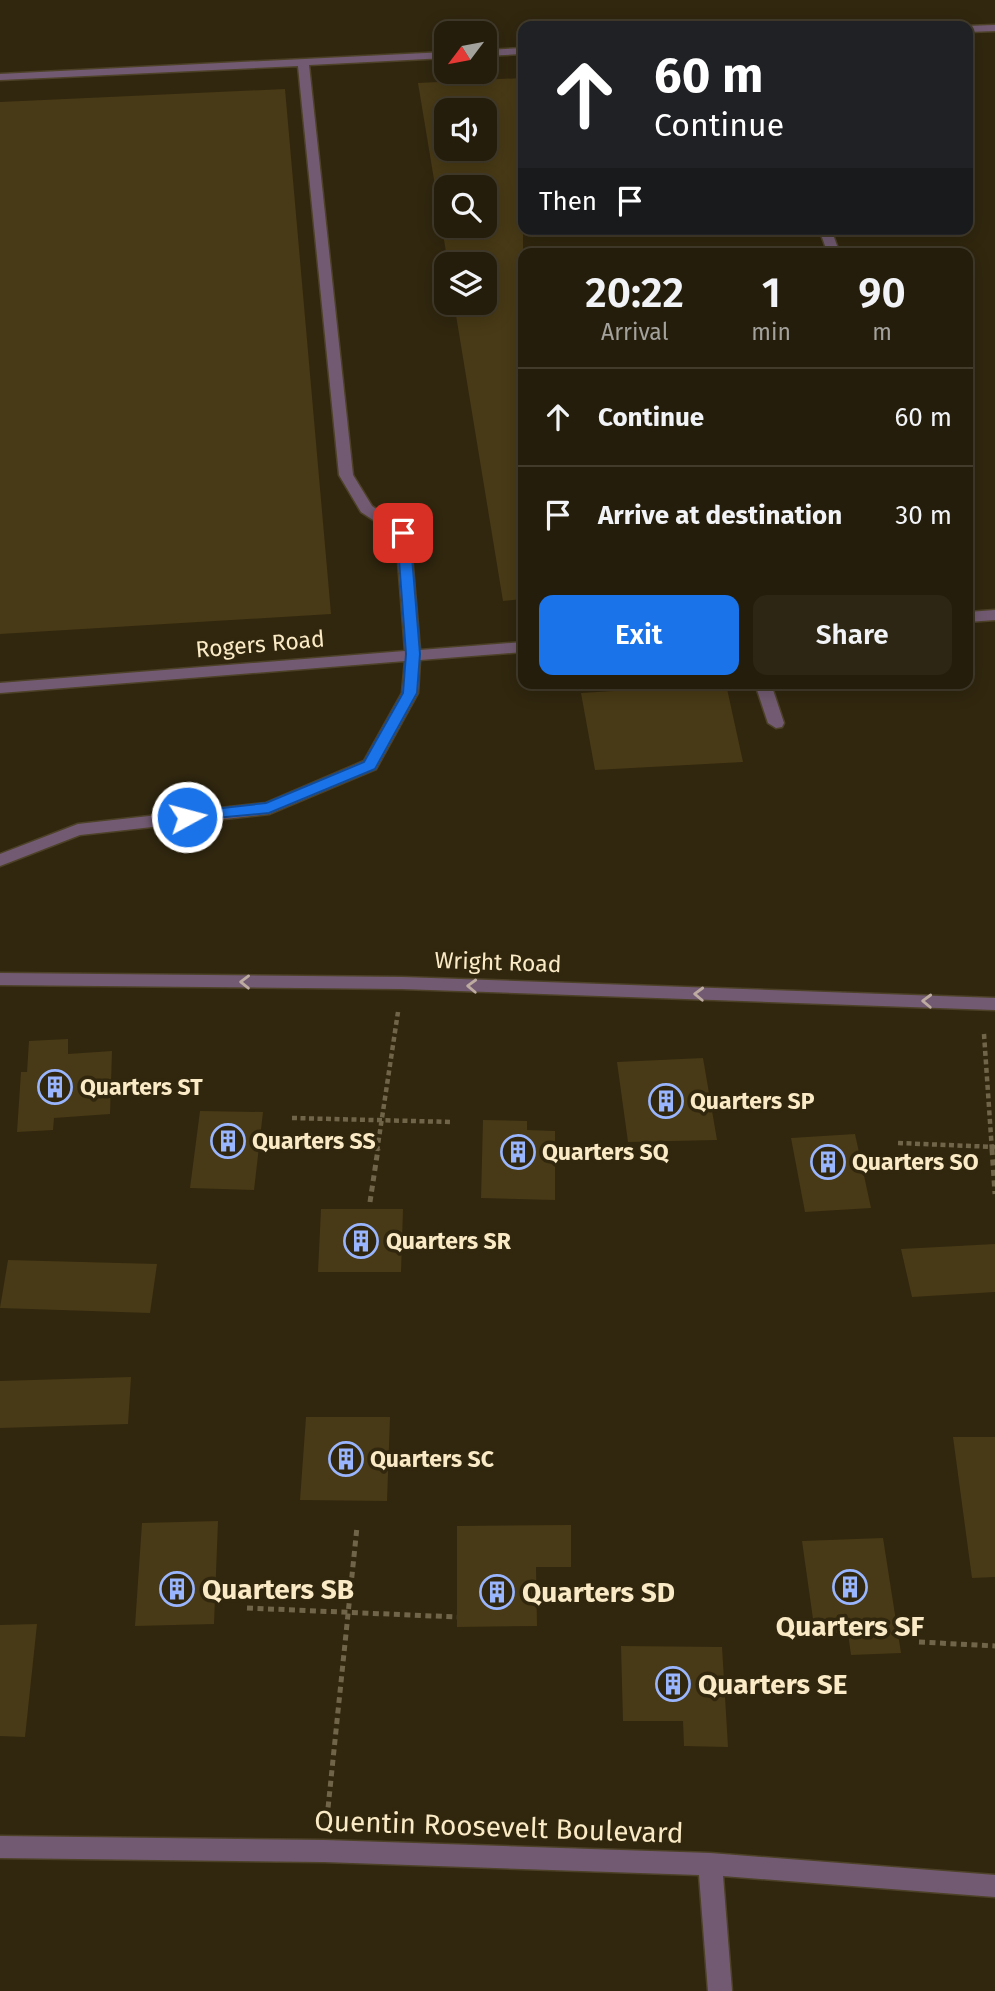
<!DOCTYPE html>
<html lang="en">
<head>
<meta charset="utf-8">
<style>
	:root { --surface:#251d0b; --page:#2d2614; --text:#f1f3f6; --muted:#a3a29d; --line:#423b2c; --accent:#1a73e8 }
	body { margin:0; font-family:"Fira Sans",sans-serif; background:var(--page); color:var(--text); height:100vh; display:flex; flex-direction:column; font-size:26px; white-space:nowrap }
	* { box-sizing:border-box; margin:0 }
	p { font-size:23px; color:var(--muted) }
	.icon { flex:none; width:38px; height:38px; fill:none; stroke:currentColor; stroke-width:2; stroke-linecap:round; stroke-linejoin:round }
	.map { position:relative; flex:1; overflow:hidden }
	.side { position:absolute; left:518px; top:248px; width:455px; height:441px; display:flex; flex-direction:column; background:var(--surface); border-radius:14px; box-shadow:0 4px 18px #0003,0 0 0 2px var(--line) }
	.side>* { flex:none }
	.guide { position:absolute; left:518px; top:21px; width:455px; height:214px; border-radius:14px; box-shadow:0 4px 18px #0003,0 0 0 2px var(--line); background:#202124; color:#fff; overflow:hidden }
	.needle { width:46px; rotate:238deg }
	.tools { position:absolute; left:434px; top:21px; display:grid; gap:14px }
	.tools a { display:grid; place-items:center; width:63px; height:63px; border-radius:14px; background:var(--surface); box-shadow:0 4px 18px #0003,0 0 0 2px var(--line); font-size:35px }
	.pin { position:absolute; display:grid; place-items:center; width:60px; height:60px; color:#fff; margin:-30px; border-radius:14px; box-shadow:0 4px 10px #0006 }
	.me { position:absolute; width:77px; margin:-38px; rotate:83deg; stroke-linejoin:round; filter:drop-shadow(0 0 5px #0008) }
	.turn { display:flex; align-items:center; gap:24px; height:147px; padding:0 21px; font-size:32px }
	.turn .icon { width:91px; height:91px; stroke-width:2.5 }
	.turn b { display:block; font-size:49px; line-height:60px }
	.then { display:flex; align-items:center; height:66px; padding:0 21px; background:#0003; gap:14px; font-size:26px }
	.eta { display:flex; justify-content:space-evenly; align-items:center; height:119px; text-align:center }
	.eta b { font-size:42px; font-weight:600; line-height:49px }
	.button { display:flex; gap:14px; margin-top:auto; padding:14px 21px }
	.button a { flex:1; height:80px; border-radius:14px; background:var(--accent); color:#fff; font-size:28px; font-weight:600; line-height:80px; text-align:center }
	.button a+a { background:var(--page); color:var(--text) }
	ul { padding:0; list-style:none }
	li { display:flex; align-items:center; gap:21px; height:98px; padding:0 21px; border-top:2px solid var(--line) }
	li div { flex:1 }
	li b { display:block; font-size:26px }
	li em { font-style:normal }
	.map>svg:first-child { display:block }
</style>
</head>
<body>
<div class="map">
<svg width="995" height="1991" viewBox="0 0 995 1991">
	<rect width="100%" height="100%" fill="#31270f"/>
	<path fill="#483a16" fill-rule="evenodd" d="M523,78V599L503,601L454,303H485V264H448L418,83ZM446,110H485V149H446ZM446,187H485V226H446Z
		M285,89L331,614L0,634V102Z
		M726,684L743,762L595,770L581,693Z
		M68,1039V1054L112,1051L110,1114L54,1118L53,1130L17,1132L21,1072H27L29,1041Z
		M703,1058L717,1140L628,1142L617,1062Z
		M200,1111L263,1112L254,1190L190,1188Z
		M483,1120L527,1121V1130L555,1131V1200L481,1198Z
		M855,1134L871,1208L805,1212L791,1138Z
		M321,1209H403L401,1272H318Z
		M995,1244V1292L912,1297L901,1249Z
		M8,1260L157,1264L150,1313L0,1308Z
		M131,1377L128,1424L0,1428V1381Z
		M306,1417H390L387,1501L300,1500Z
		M953,1437H995V1577L972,1578Z
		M218,1521L214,1624L135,1626L142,1523Z
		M571,1525V1567H536L537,1626L457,1627V1526Z
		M883,1538L901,1653L851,1655L848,1633H815L802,1541Z
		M37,1624L25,1737L0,1736V1625Z
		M621,1646L722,1647L728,1747L684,1746L683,1721H623Z"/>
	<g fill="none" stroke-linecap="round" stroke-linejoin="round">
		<g stroke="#4d4228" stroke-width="3">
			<path id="minor" d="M995,25V31L968,32L966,26Z
				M523,48V54L485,56V50Z
				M446,52V58L309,65L353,475L372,506L410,533L420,650L523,642V652L420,660L418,693L376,769L269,814L80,835L0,866V854L78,824L266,803L364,761L402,693L405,661L0,693V683L405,651L396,535L361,512L339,475L298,66L0,80V74Z
				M819,229H831L840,254H828Z
				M995,610V620L968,622V612Z
				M755,684H771L784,723L782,727L776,728L768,723Z
				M0,973L402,977L995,998V1010L402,989L0,985Z
				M0,1836L324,1840L710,1853L995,1875V1897L723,1876L732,1991H708L699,1875L324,1862L0,1858Z"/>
		</g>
		<path stroke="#716549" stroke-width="4.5" stroke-dasharray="5 3.5" stroke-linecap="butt" d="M984,1034L992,1151
			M292,1118L453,1122
			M898,1143L995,1147
			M377,1151L398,1012"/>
		<path stroke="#716549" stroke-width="5" stroke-dasharray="6 4.5" stroke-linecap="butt" d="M992,1149L995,1194
			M370,1202L378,1149
			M247,1608L457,1617
			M919,1642L995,1646
			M327,1818L357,1527"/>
		<use href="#minor" fill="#725b72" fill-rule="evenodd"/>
	</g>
	<defs><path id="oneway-chevron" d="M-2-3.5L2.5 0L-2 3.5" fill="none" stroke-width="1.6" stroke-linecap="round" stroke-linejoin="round" transform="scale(1.75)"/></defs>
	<g stroke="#bdaaa0">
		<use href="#oneway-chevron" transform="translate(245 982) rotate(-179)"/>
		<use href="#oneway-chevron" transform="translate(472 986) rotate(-178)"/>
		<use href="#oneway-chevron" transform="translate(699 994) rotate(-178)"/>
		<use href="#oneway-chevron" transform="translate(927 1001) rotate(-178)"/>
	</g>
	<path fill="#1a73e8" stroke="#114b97" stroke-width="2" d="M403,529L410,533L420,654L417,693L375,769L269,813L182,821L179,817L187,812L266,803L364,762L403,693L406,654L397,533Z"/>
	<defs>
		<g id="building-ring" transform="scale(1.75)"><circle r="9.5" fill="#31270f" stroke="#99b5fd" stroke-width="1.5"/><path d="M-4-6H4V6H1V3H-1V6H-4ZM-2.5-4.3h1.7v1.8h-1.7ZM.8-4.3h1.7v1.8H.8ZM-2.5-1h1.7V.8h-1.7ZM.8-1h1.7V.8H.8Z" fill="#99b5fd"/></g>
	</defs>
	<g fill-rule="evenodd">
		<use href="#building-ring" x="55" y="1087"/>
		<use href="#building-ring" x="666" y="1101"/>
		<use href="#building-ring" x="228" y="1141"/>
		<use href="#building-ring" x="518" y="1152"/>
		<use href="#building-ring" x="828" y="1162"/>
		<use href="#building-ring" x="361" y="1241"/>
		<use href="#building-ring" x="346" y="1459"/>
		<use href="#building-ring" x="850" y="1587"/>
		<use href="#building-ring" x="177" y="1589"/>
		<use href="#building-ring" x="497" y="1592"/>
		<use href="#building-ring" x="673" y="1684"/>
	</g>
	<g text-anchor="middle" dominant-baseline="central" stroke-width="7" stroke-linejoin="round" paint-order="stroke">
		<g font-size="23" fill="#faeac5" stroke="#31270f">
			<text transform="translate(260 644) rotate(-5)">Rogers Road</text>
			<text transform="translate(498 962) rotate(2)">Wright Road</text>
		</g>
		<g font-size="23" font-weight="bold" fill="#faeac5" stroke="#31270f" text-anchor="start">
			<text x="80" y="1087">Quarters ST</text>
			<text x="690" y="1101">Quarters SP</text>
			<text x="252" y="1141">Quarters SS</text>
			<text x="542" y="1152">Quarters SQ</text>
			<text x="852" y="1162">Quarters SO</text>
			<text x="386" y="1241">Quarters SR</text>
			<text x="370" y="1459">Quarters SC</text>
		</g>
		<g font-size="28" font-weight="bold" fill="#faeac5" stroke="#31270f" text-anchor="start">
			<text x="202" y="1589">Quarters SB</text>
			<text x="522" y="1592">Quarters SD</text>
			<text x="850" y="1626" text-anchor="middle">Quarters SF</text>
			<text x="698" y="1684">Quarters SE</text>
		</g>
		<g font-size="28" fill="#faeac5" stroke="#31270f">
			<text transform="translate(499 1827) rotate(2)">Quentin Roosevelt Boulevard</text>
		</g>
	</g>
</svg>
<div class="tools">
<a><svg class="needle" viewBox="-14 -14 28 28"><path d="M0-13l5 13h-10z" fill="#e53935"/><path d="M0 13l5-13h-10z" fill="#a3a29d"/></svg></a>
<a><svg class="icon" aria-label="sound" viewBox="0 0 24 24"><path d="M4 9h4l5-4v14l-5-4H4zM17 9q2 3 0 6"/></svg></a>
<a><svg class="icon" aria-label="search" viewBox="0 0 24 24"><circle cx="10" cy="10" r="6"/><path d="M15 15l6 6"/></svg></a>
<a><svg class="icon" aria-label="layers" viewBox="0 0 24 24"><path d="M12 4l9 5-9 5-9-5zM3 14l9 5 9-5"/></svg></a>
</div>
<div class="pin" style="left:403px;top:533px;background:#d93025"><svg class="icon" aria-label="arrive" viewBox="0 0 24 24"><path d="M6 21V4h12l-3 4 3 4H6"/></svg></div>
<svg class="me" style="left:187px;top:817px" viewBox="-20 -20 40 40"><circle r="17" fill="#1a73e8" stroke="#fff" stroke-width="3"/><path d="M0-11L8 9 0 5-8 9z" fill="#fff"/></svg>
<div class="guide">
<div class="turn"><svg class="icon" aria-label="ahead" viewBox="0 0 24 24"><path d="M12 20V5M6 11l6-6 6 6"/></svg><div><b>60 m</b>Continue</div></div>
<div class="then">Then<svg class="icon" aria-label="arrive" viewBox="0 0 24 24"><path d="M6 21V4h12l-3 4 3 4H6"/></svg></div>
</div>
<section class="side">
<div class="eta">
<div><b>20:22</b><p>Arrival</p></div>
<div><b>1</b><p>min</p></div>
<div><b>90</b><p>m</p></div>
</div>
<ul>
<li><svg class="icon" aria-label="ahead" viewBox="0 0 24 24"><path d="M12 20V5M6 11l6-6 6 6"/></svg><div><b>Continue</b></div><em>60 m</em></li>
<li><svg class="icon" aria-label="arrive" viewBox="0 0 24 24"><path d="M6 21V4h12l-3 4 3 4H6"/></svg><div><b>Arrive at destination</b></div><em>30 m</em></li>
</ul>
<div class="button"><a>Exit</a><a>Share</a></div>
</section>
</div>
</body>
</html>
